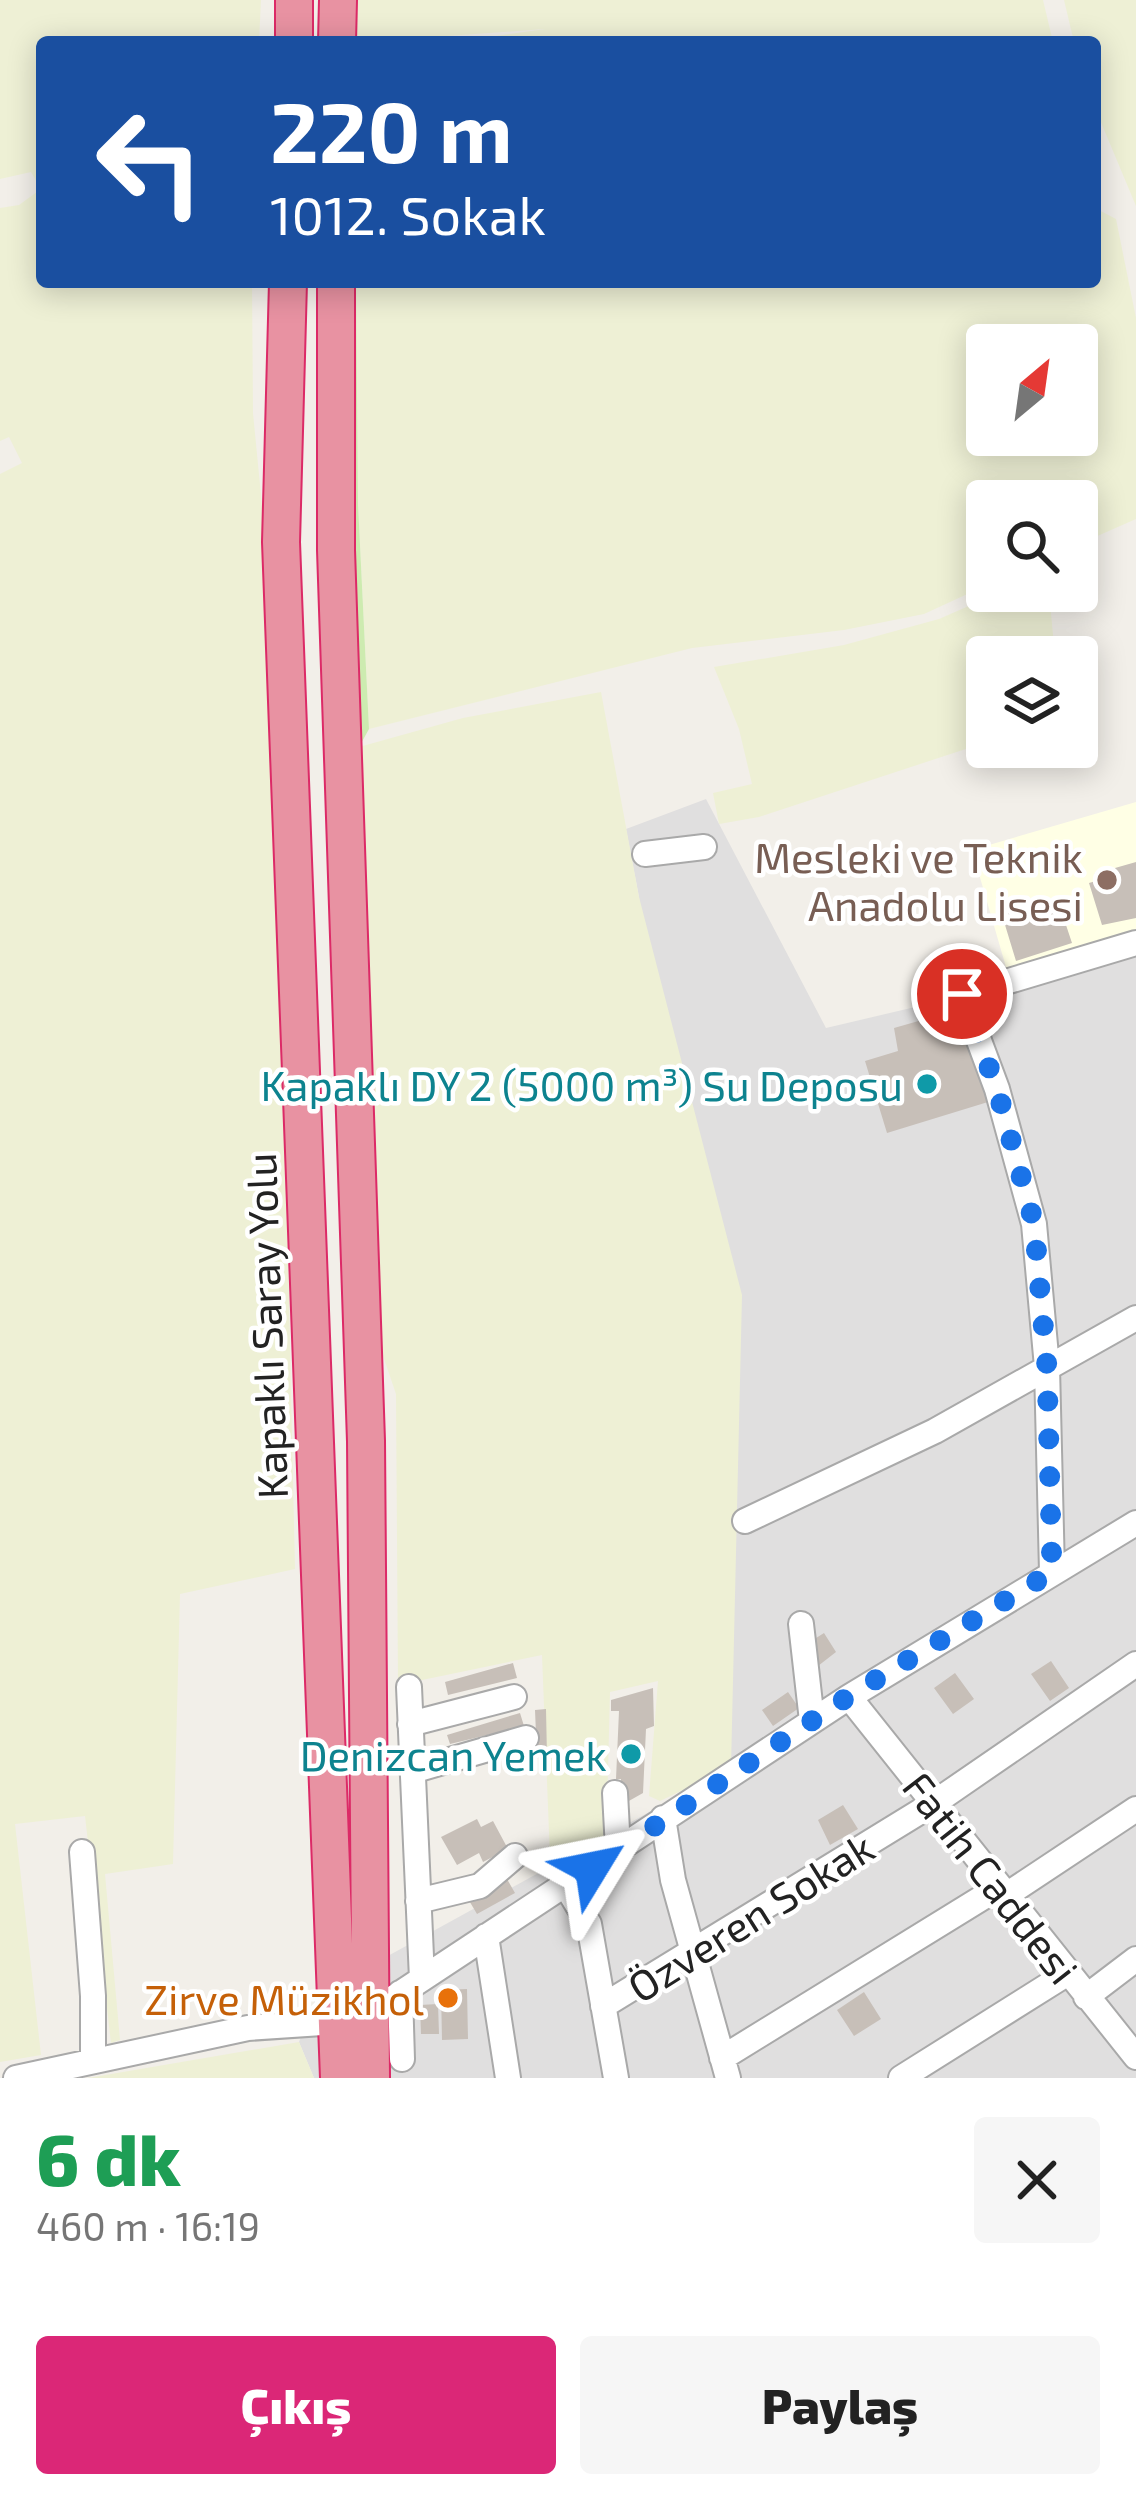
<!DOCTYPE html>
<html lang="tr">
<head>
<meta charset="utf-8">
<style>
	:root { --surface:#fff; --page:#f6f6f6; --text:#222; --muted:#767676; --accent:#db2777 }
	body { margin:0; font-family:"Exo 2",sans-serif; background:var(--page); color:var(--text); height:100vh; display:flex; flex-direction:column; font-size:45px; white-space:nowrap }
	* { box-sizing:border-box; margin:0 }
	p { font-size:39px; color:var(--muted) }
	.icon { flex:none; width:66px; height:66px; fill:none; stroke:currentColor; stroke-width:2; stroke-linecap:round; stroke-linejoin:round }
	.map { position:relative; height:2078px; overflow:hidden }
	.details { display:flex; flex-direction:column; background:var(--surface); flex:1 }
	.details>* { flex:none }
	.top-card { position:absolute; left:36px; top:36px; width:1065px; height:252px; border-radius:12px; box-shadow:0 6px 30px #0003; background:#1a4fa0; color:#fff; overflow:hidden }
	.needle { width:78px; rotate:29deg }
	.fabs { position:absolute; left:966px; top:324px; display:grid; gap:24px }
	.fabs a { display:grid; place-items:center; width:132px; height:132px; border-radius:12px; background:var(--surface); box-shadow:0 6px 30px #0003; font-size:60px }
	.pin { position:absolute; display:grid; place-items:center; width:102px; height:102px; color:#fff; margin:-51px; border:6px solid #fff; border-radius:50%; box-shadow:0 3px 12px #0007 }
	.me { position:absolute; width:132px; margin:-66px; rotate:55deg; stroke-linejoin:round; filter:drop-shadow(0 0 9px #0008) }
	.turn { display:flex; align-items:center; gap:42px; height:252px; padding:0 36px; font-size:54px }
	.turn .icon { width:156px; height:156px; stroke-width:2.5 }
	.turn b { display:block; font-size:84px; line-height:102px }
	.round { display:grid; place-items:center; flex:none; width:126px; height:126px; border-radius:12px; background:var(--page) }
	.head { display:flex; align-items:center; justify-content:space-between; height:204px; padding:0 36px }
	h1 { font-size:72px; font-weight:800; line-height:90px; color:#1e9e55 }
	.action { display:flex; gap:24px; margin-top:auto; padding:24px 36px }
	.action a { flex:1; height:138px; border-radius:12px; background:var(--accent); color:#fff; font-size:48px; font-weight:800; line-height:138px; text-align:center }
	.action a+a { background:var(--page); color:var(--text) }
	.map>svg:first-child { display:block }
</style>
</head>
<body>
<div class="map">
<svg width="1136" height="2078" viewBox="0 0 1136 2078">
	<rect width="100%" height="100%" fill="#f2efe9"/>
	<path fill="#e0dfdf" d="M706,799L826,1028L1136,955V2078H314L299,2042L317,1995L731,1767L639,897L626,829Z"/>
	<path fill="#ffffe5" d="M1136,802V936L1008,974L972,850Z"/>
	<path fill="#eef0d5" fill-rule="evenodd" d="M0,0H261L259,42H42V282H252L253,413L274,628L295,1569L180,1594L173,1864L105,1874L120,2040L111,2043L85,1816L15,1824L41,2055L0,2062V474L22,463L9,437L0,441V208L19,205L41,189L31,172L0,179Z
		M355,0H1043L1053,42H455L545,29L362,42L354,31Z
		M1064,0H1136V206L1095,108V42H1074Z
		M1095,208L1116,219L1136,318V519L1077,545V501H987V585L924,614L844,630L692,648L369,729L358,504L356,282H1095ZM987,345H1077V435H987Z
		M1003,591H1049L1055,657H987V742L759,817L719,824L713,793L752,784L739,729L714,667L844,645L939,619Z
		M601,692L639,897L742,1295L731,1767L660,1801L649,1796L658,1681L610,1692L606,1850L551,1883L542,1655L398,1685L396,1394L377,1338L359,747L463,718Z
		M299,2042L314,2078H87H88Z"/>
	<path fill="#cdebb0" d="M343,282H356L358,504L369,729L359,747Z"/>
	<path fill="#c7bfb8" d="M1136,862V918L1102,925L1089,883L1096,881L1094,874Z
		M1057,898L1072,943L1016,961L1002,915Z
		M929,1018L934,1035L939,1038L966,1030L988,1102L887,1133L865,1061L898,1051L894,1028Z
		M824,1633L836,1652L818,1666L805,1645Z
		M1051,1661L1069,1688L1050,1701L1031,1674Z
		M513,1663L517,1678L448,1695L445,1682Z
		M955,1673L974,1699L953,1714L934,1688Z
		M653,1688L654,1726L646,1729L643,1793L620,1806L621,1779H616L619,1711H611V1700Z
		M788,1692L799,1708L773,1726L762,1710Z
		M546,1709L547,1757L537,1758L535,1710Z
		M520,1713L524,1726L450,1744L447,1735Z
		M843,1805L858,1829L830,1845L818,1820Z
		M477,1819L481,1827L493,1821L508,1849L483,1862L479,1853L457,1865L441,1837Z
		M499,1865L515,1893L477,1914L461,1887Z
		M467,1989L468,2039L442,2040L441,1990Z
		M864,1992L881,2019L854,2036L837,2010Z
		M438,2004L439,2034H421L420,2005Z"/>
	<g fill="none" stroke-linecap="round" stroke-linejoin="round">
		<g stroke="#a9a9a9" stroke-width="28">
			<path id="minor" d="M645,854L704,847
				M745,1521L935,1431L1136,1318
				M1052,1572L1047,1367L1034,1224L997,1089L962,995L1136,943
				M801,1624L812,1721
				M409,1687L422,1979
				M849,1697L1136,2057
				M410,1724L514,1697
				M412,1771L526,1738
				M615,1793L618,1849
				M663,1818L673,1880L728,2078
				M82,1852L93,1996V2061
				M566,1886L589,1924L616,2078
				M1005,1896L1136,1809
				M418,1901L480,1886L515,1856
				M486,1936L508,2078
				M400,1993L402,2059
				M1086,1997L1136,1959
				M603,2006L934,1803L1136,1664
				M369,2014L849,1697L1136,1523
				M722,2058L998,1888
				M16,2078L248,2028L337,2022
				M901,2078L1068,1973"/>
		</g>
		<g stroke="#dc2a67" stroke-width="40">
			<path id="highway" d="M294,42V0
				M337,42L338,0
				M288,282L281,542L339,2078
				M336,282V550L366,1441L371,2078"/>
		</g>
		<use href="#minor" stroke="#fff" stroke-width="24"/>
		<use href="#highway" stroke="#e892a2" stroke-width="36"/>
	</g>
	<g fill="none" stroke-linecap="round" stroke-linejoin="round">
		<path stroke="#1a73e8" stroke-width="21" stroke-dasharray="0 37.8" d="M592,1868L849,1696L1052,1572L1047,1367L1034,1223L997,1089L962,994"/>
	</g>
	<circle fill="#8d6e63" stroke="#fff" stroke-width="4.5" cx="1107" cy="880" r="12"/>
	<g fill="#0f9aa8" stroke="#fff" stroke-width="4.5">
		<circle cx="927" cy="1084" r="12"/>
		<circle cx="631" cy="1754" r="12"/>
	</g>
	<circle fill="#e8710a" stroke="#fff" stroke-width="4.5" cx="448" cy="1998" r="12"/>
	<g text-anchor="middle" dominant-baseline="central" stroke-width="9" stroke-linejoin="round" paint-order="stroke">
		<g font-size="42" fill="#785e54" stroke="#fff" text-anchor="end">
			<text x="1083" y="856">Mesleki ve Teknik<tspan x="1083" dy="48">Anadolu Lisesi</tspan></text>
		</g>
		<g font-size="42" fill="#0d838f" stroke="#fff" text-anchor="end">
			<text x="903" y="1084">Kapaklı DY 2 (5000 m³) Su Deposu</text>
			<text x="607" y="1754">Denizcan Yemek</text>
		</g>
		<g font-size="42" fill="#222" stroke="#fff">
			<text transform="translate(265 1326) rotate(-92)">Kapaklı Saray Yolu</text>
			<text transform="translate(992 1877) rotate(52)">Fatih Caddesi</text>
			<text transform="translate(750 1916) rotate(-32)">Özveren Sokak</text>
		</g>
		<g font-size="42" fill="#c56008" stroke="#fff" text-anchor="end">
			<text x="424" y="1998">Zirve Müzikhol</text>
		</g>
	</g>
</svg>
<div class="fabs">
<a><svg class="needle" viewBox="-14 -14 28 28"><path d="M0-13l5 13h-10z" fill="#e53935"/><path d="M0 13l5-13h-10z" fill="#767676"/></svg></a>
<a><svg class="icon" aria-label="search" viewBox="0 0 24 24"><circle cx="10" cy="10" r="6"/><path d="M15 15l6 6"/></svg></a>
<a><svg class="icon" aria-label="layers" viewBox="0 0 24 24"><path d="M12 4l9 5-9 5-9-5zM3 14l9 5 9-5"/></svg></a>
</div>
<div class="pin" style="left:962px;top:994px;background:#d93025"><svg class="icon" aria-label="arrive" viewBox="0 0 24 24"><path d="M6 21V4h12l-3 4 3 4H6"/></svg></div>
<svg class="me" style="left:592px;top:1868px" viewBox="-20 -20 40 40"><path d="M0-17L14 15 0 8-14 15z" fill="#1a73e8" stroke="#fff" stroke-width="4"/></svg>
<div class="top-card">
<div class="turn"><svg class="icon" aria-label="left" viewBox="0 0 24 24"><path d="M17 20v-9H6M10 6l-5 5 5 5"/></svg><div><b>220 m</b>1012. Sokak</div></div>
</div>
</div>
<section class="details">
<div class="head"><div><h1>6 dk</h1><p>460 m · 16:19</p></div><a class="round"><svg class="icon" aria-label="close" viewBox="0 0 24 24"><path d="M6 6l12 12M18 6L6 18"/></svg></a></div>
<div class="action"><a>Çıkış</a><a>Paylaş</a></div>
</section>
</body>
</html>
